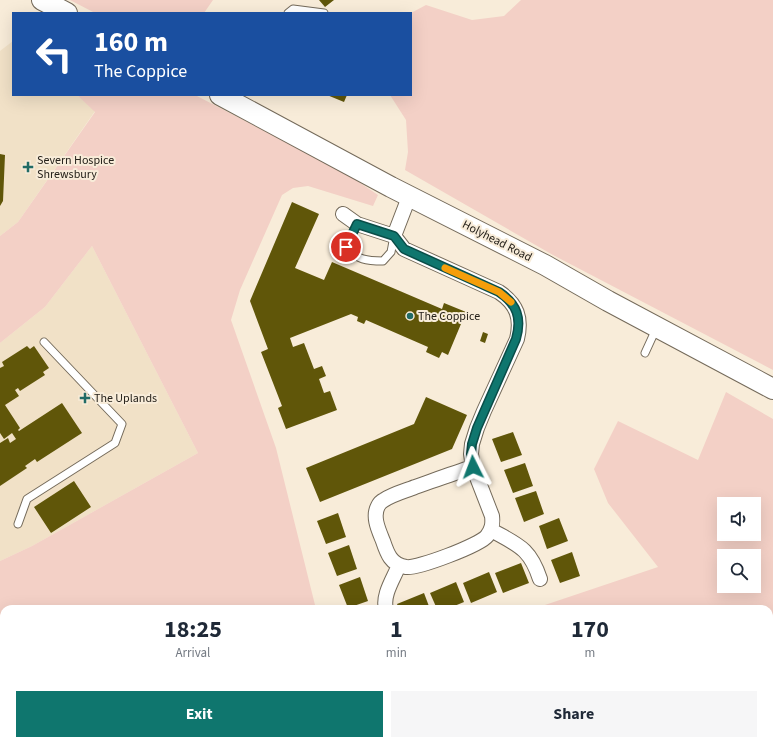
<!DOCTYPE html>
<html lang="en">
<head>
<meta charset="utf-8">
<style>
	:root { --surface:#fff; --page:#f6f6f7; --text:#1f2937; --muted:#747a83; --accent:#0f766e }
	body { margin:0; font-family:"Source Sans 3",sans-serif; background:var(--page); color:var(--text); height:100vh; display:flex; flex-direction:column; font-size:15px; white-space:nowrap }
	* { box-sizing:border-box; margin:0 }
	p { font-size:13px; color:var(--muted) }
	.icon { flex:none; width:22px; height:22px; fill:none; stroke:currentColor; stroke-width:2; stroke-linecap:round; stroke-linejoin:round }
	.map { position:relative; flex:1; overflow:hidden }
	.side { position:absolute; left:0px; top:605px; width:773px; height:140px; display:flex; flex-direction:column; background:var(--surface); border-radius:12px 12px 0 0; box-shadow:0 4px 16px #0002 }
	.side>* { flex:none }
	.guide { position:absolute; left:12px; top:12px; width:400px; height:84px; border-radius:0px; box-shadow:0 4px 16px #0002; background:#1a4fa0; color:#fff; overflow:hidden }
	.fabs { position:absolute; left:717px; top:497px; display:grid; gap:8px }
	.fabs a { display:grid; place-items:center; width:44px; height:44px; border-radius:0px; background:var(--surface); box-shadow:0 4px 16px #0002; font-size:20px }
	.pin { position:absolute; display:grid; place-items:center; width:34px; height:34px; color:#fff; margin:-17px; border:2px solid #fff; border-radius:50%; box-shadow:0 1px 4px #0007 }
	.me { position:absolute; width:44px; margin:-22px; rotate:357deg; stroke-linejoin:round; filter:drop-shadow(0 0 3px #0008) }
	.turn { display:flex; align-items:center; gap:14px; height:84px; padding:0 16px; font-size:18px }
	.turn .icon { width:52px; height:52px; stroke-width:2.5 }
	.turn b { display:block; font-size:28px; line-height:34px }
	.eta { display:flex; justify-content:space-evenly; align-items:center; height:68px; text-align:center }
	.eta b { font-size:24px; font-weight:700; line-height:28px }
	.action { display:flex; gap:8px; margin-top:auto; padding:8px 16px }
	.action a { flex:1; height:46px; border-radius:0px; background:var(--accent); color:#fff; font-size:16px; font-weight:700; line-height:46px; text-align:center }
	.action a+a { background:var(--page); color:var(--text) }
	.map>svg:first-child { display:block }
</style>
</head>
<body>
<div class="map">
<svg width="773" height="745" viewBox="0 0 773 745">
	<rect width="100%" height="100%" fill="#f8ecd9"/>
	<path fill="#f1e1c7" d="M13,41V95H77L95,111L18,222L0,236V51Z
		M92,246L198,453L32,546L0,561V343L45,307Z"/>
	<path fill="#f3d0c6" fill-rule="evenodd" d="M70,0H213L204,13H95Z
		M521,0H773V370L553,255L405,170L408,152L406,120L390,95H411V13L426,5L472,20L504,16Z
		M77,95H195L344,172L378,195L373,206L308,186L293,188L282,195L240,290L231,320L276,448L316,609H4V741H769V609H533L658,567L608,503L594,469L618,421L698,460L726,392L773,419V745H0V561L32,546L198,453L92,246L45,307L0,343V236L18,222L95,112ZM724,504H754V534H724ZM724,556H754V586H724Z"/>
	<path fill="#605609" d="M319,0H334L325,7Z
		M327,95H347L344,102Z
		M0,154L5,155L3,201L0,206Z
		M292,202L319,214L295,268L324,280L332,262L442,309L444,303L466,312L448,355L442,352L439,358L426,352L428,347L366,320L364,324L357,321L358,317L351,314L290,338L293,347L304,343L314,369L322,366L326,376L319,379L324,393L330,391L337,410L286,429L278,408L282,406L261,352L268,349L250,301Z
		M483,332L488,334L485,343L480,341Z
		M27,346L30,349L34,346L49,368L43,372L45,375L20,391L18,388L15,390L19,396L5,405L20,428L18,430L19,431L62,403L82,433L37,462L35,459L25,466L27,468L0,486V443L8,438L10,443L16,439L12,433L4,439L0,433V368L4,366L2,362Z
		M426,397L467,415L452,449L320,502L306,468L414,424Z
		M513,432L522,455L501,462L492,439Z
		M525,463L533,486L513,493L504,470Z
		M74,481L91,507L51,533L34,507Z
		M536,491L544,514L524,522L515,498Z
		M338,513L346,537L326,544L317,521Z
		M559,518L568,541L547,549L539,526Z
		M349,545L357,569L337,576L328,553Z
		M572,552L580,576L560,583L551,560Z
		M521,563L529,583L503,593L495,573Z
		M489,572L497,592L471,603L463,583Z
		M360,577L368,601L348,608L339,585Z
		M456,582L464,602L447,609H437L430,593Z
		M424,593L430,609H399L397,604Z"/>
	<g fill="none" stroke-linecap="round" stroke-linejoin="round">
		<g stroke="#746a5a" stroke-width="9">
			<path id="service" d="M288,13L293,9L324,13
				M357,224L346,247C357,260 367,261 383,261L391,252L394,236
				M645,353L656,329
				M18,524L27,499L115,443L122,424L44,342"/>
		</g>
		<g stroke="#746a5a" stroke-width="16">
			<path id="minor" d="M343,214L357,224L394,236L409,197
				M394,236L404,249L499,292C517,304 522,318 517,339L484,411L477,428L472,444L471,454L473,467L492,516C493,524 492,529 487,536C480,545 417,569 406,567C391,565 387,553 383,541C379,531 372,517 378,506C379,504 382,501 384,500C393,494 405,491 415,487C435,480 454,473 473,467
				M491,530C518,545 530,548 540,579
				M386,609C382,595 394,578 399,565"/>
		</g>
		<g stroke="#746a5a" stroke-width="22">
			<path id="secondary" d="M42,0L67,13
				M220,95L391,187L545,265L608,301L773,389"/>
		</g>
		<use href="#service" stroke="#fff" stroke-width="7"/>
		<use href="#minor" stroke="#fff" stroke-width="14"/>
		<use href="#secondary" stroke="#fff" stroke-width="20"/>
	</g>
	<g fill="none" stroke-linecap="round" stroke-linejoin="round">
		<g stroke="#0a4d48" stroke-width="10">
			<path id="route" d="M346,247L357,224L394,236L404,249L499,292C517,304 522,318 516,339L477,428L472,444L471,454L473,467"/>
		</g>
		<use href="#route" stroke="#0f766e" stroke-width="7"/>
		<path stroke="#f59e0b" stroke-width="7" d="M445,268L499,292L511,302"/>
	</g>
	<g fill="#216b65" stroke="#f8ecd9" stroke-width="1.5">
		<path d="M26 161h4v4h4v4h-4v4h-4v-4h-4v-4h4z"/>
		<circle cx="410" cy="316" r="4"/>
		<path d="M83 392h4v4h4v4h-4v4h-4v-4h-4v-4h4z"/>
	</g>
	<g text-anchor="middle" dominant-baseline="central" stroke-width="4" stroke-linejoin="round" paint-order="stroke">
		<g font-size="12" fill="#25211a" stroke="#f8ecd9" text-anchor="start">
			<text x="37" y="160">Severn Hospice<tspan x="37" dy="14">Shrewsbury</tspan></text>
			<text x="418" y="316">The Coppice</text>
			<text x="94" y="398">The Uplands</text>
		</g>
		<g font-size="12" fill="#25211a" stroke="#f8ecd9">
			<text transform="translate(497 241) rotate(27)">Holyhead Road</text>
		</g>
	</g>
</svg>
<div class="fabs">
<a><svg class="icon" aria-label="sound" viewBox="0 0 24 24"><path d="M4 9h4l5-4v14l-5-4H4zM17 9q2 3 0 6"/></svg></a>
<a><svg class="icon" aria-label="search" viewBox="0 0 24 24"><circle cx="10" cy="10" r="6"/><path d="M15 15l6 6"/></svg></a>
</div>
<div class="pin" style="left:346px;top:247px;background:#d93025"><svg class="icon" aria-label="arrive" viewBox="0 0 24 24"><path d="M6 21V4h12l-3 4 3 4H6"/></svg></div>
<svg class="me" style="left:473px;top:467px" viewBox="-20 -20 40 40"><path d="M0-17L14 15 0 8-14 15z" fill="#0f766e" stroke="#fff" stroke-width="4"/></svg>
<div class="guide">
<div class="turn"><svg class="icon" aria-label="left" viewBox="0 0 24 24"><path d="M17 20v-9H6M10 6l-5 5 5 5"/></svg><div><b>160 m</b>The Coppice</div></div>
</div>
<section class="side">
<div class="eta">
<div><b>18:25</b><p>Arrival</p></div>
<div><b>1</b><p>min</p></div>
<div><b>170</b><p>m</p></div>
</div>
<div class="action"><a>Exit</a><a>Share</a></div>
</section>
</div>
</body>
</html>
